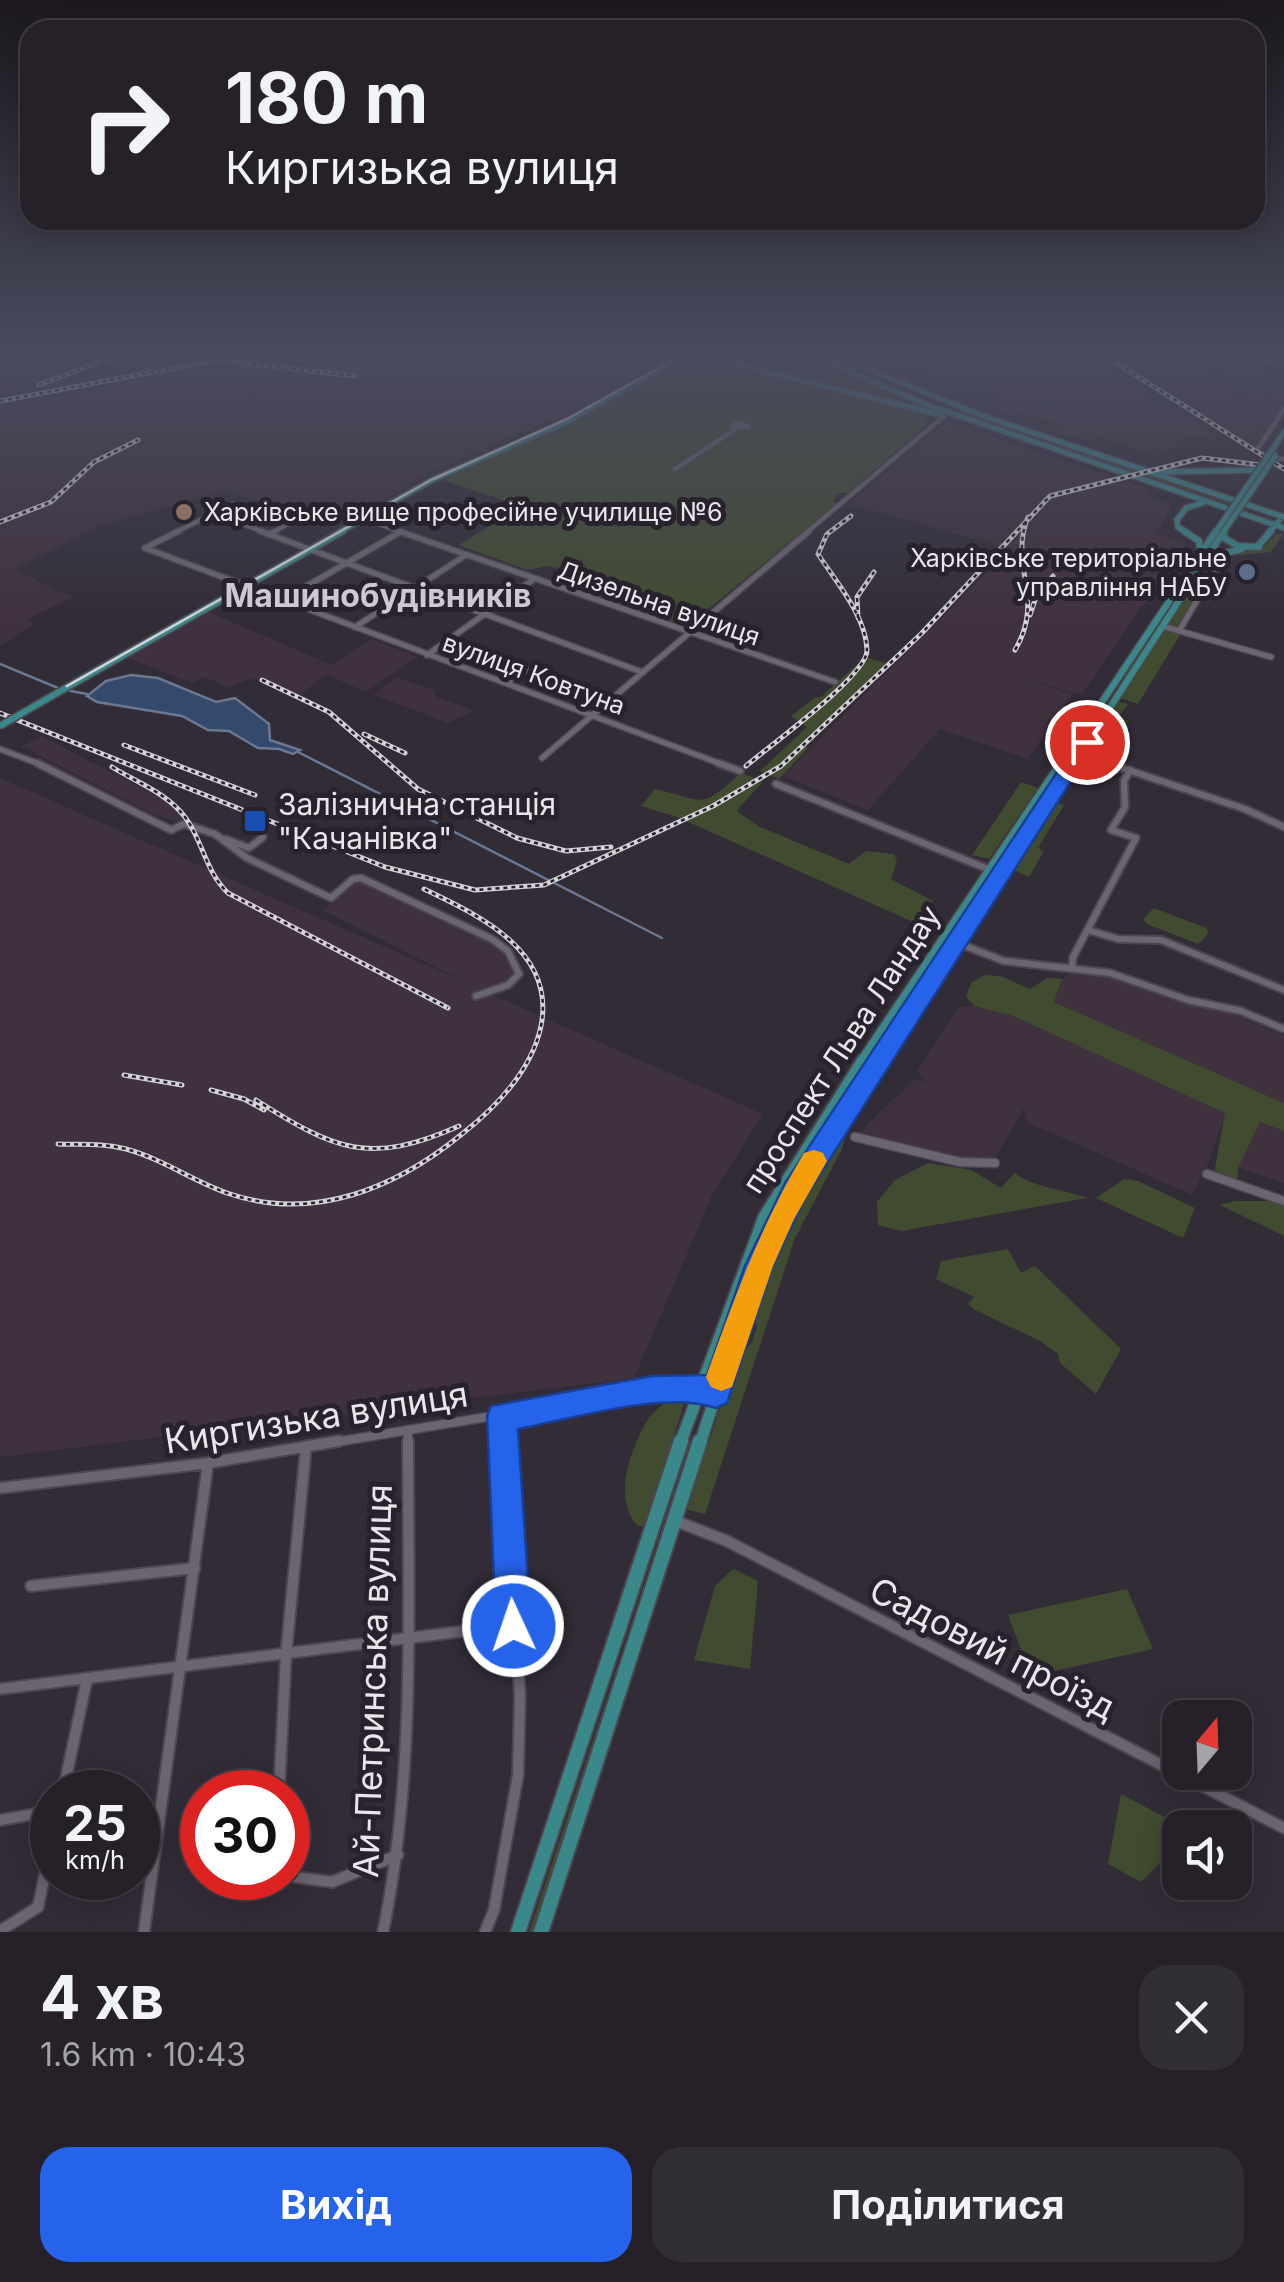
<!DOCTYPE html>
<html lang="uk">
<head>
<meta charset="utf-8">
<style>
	:root { --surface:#262129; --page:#322e35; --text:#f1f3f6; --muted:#a4a3a8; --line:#423e46; --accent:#2563eb }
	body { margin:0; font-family:Inter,sans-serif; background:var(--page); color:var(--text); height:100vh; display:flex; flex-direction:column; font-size:38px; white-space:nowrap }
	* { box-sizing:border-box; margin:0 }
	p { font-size:32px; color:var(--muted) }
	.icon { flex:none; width:55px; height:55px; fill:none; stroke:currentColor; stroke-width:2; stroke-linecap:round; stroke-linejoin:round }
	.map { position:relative; height:1932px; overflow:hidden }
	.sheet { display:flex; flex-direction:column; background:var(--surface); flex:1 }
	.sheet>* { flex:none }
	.banner { position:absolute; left:20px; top:20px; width:1245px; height:210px; border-radius:30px; box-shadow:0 5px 25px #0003,0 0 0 2px var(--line); background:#262129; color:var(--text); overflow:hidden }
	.needle { width:65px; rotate:19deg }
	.buttons { position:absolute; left:1162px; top:1700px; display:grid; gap:20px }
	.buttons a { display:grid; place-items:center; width:90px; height:90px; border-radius:20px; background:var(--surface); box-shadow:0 5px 25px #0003,0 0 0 2px var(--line); font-size:50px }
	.speed { position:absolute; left:30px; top:1770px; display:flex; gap:20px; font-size:50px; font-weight:700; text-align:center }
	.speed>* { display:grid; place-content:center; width:130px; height:130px; border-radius:50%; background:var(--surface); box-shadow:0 5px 25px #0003,0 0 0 2px var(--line); line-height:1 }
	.speed small { font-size:25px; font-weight:400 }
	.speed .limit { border:15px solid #d22; background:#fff; color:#111 }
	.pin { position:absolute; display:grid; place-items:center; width:85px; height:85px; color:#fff; margin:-42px; border:5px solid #fff; border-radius:50%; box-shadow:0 2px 10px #0007 }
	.me { position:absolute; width:110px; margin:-55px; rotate:357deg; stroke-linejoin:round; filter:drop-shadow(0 0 8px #0008) }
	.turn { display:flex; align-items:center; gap:35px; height:210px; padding:0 40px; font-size:45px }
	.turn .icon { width:130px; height:130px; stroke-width:2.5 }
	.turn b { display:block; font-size:70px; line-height:85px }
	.round { display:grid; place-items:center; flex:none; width:105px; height:105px; border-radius:30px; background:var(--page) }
	.head { display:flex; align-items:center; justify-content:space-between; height:170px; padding:0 40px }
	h1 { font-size:60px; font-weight:700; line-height:75px }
	.cta { display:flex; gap:20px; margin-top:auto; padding:20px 40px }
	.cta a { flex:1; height:115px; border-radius:30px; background:var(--accent); color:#fff; font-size:40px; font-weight:700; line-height:115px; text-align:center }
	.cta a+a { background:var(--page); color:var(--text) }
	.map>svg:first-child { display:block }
</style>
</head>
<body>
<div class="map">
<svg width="1284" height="1932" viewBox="0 0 1284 1932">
	<rect width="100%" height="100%" fill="#322c37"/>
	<path fill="#3f313f" d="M1222,362L1276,379L1284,387V403L1266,433L1228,380L1208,363Z
		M206,611L332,665L372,639L418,657L366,692L327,675L300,694L254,678L227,687L204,677L193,683L128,658Z"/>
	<path fill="#40313e" d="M0,352H123L0,395Z
		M245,352H669L659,357L665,360L597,399L434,471L334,528L226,490L100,526L14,569L72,597L27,619L34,624L0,646V406L101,387Z
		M842,352H1088L1154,395L1139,403L1178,413L1223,439L1184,438L1160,456L1097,437L1090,441L1058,435L1054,434L1065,426L1025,413L1038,406L1062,402L1043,400L1015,415L981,404L996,394Z
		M1105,352H1184L1228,380L1265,433L1262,441L1252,449Z
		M946,422L1150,489L1146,496L1172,505L1157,533L1187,541L1081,695L1001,672L1072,694L1028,759L940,729L868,810L783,776L1010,549L849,504Z
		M397,677L436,691L434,696L475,711L448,723L374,695Z
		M41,736L182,809L186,817L177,821L153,814L22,746Z
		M0,778L469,984L323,910L360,880L504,949L515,970L502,984L483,991L763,1114L713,1193L634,1378L0,1457Z
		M1082,969L1122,977L1227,1011L1284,1036V1103L1054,1002L1062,979Z
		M974,1006L1013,1016L1226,1113L1207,1166L1192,1195L1027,1122L1024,1108L995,1159L957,1158L855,1137L913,1080L927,1081L917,1072L959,1007Z
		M1260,1121L1284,1131V1183L1237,1167Z"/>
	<path fill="#414b30" d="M697,352H760L777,359L794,352L936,411Z
		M1191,352H1284V365L1256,367L1282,381L1257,376Z
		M677,356L680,357L666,367L698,358L923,413L929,422L849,493H837L833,501L837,503L683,630L560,584L571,576L572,571L548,566L527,570L459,545L521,506L443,480L573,417L450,471L360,517L437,474L547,427Z
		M966,413L1246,508L1250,511L958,414Z
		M1284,533L1271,552L1230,556L1223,568L1214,569L1175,629L1164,626L1215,557L1262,549L1275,535Z
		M1162,629L1180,635L1138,704L1118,697Z
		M865,657L888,664L801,744L808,748L779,779L760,771L807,727L791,716L816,697H821Z
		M1115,701L1128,704L1119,717L1128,721L1105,758L1084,751Z
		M741,773L763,781L737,810L739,813L760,827L849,864L866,851L894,854L897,861L891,879L933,901L920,920L911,921L677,817L641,806L655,789C706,800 697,812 741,773Z
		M1021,782L1038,788L989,859L972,855Z
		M1055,802L1064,805L1038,848L1044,851L1029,877L1013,869Z
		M1154,908L1206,928L1209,933L1198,944L1147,924L1143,919Z
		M985,975L1000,976L1030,989L1047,978L1062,979L1054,1002L1284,1103V1131L1260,1122L1238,1168L1237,1183L1214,1173L1225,1113L1013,1016L974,1006L966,996L972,982Z
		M841,1131L846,1134L842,1149L795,1238L705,1514L688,1510V1505L736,1360L752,1342L757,1327L752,1311L782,1230Z
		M928,1163L971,1170L1001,1188L1015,1173C1034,1188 1064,1189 1087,1198L901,1231L878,1225L877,1202L895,1180Z
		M1124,1179L1138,1181L1195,1208L1183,1238L1096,1198Z
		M1235,1201H1270L1284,1206V1236L1220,1205Z
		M1008,1249L1021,1273L1035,1266L1121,1349L1096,1394L1060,1363L1058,1354L1040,1341L975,1310L968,1304L974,1297L936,1279L941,1261Z
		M676,1394H683L685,1402L646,1519L643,1526H638C612,1500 630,1450 647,1421C652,1411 667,1402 676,1394Z
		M733,1569L758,1581L750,1669L694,1660L715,1586Z
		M1127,1589L1153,1649L1031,1676L1008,1615Z
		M622,1653L625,1654L534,1932H529Z
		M1121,1794L1172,1821L1166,1857L1141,1882L1108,1864Z"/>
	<path fill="#344a6c" stroke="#6a7892" stroke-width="2.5" d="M131,675L158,678L216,702L235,698L269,724L270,740L300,750L293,754L279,749L258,748L229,731L208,730L182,716L97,702L87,696L106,681Z"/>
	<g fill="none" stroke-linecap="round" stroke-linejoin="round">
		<path stroke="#6a7892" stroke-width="2.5" d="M0,664L58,688
			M65,690L87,694
			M298,752L662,938"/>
		<g stroke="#4c474f" stroke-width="6">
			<path id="minor-far4" d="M1236,352L1284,366
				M211,360L245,352
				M1284,409L1257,450L1268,458L1284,459
				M741,423L749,427H732L734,424Z
				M675,469L736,429
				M214,514L267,533
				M358,517L405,533
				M174,533L233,504
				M271,533L292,522
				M806,533L944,416"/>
		</g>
		<g stroke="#4c474f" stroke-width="8">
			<path id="minor-far3" d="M260,531L642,672
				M398,531L835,682
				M270,534L276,531
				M147,547L179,531
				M145,548L724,765
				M281,601L400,532
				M1162,626L1271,657
				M355,627L466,555
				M1179,631L1215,570
				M427,655L534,579
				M507,683L523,669L533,672
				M0,749L42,765
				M1079,753L1115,765
				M542,758L809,531"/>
		</g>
		<g stroke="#4c474f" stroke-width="10">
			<path id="minor-far2" d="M37,763L171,830L184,824L215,834L247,858L331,898L353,879L361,878L492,939L508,951L519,974L508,985L476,996
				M718,763L740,771
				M1107,763L1245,809L1284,827
				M776,784L993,871
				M225,839L249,848L263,837
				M1088,930L1118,939L1161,940L1284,990
				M945,938L1004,961L1110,973L1188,1000L1241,1011L1284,1029
				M1072,967L1073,957L1136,838L1111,830L1125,807L1124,781L1130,770"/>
		</g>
		<g stroke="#4c474f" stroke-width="11">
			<path id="minor-far1" d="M855,1137L960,1162L995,1163
				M1207,1174L1284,1201
				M502,1416L504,1444
				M408,1430V1444
				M324,1444L595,1399L700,1387"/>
		</g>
		<g stroke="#4c474f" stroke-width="14">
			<path id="minor" d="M0,1488L208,1463L339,1441
				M676,1521L727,1541L1284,1828
				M31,1586L195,1568
				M0,1689L513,1625
				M63,1792L87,1679
				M279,1792L286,1655L306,1447
				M0,1820L52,1811
				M288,1876L332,1882L398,1855
				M0,1931L38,1907L52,1841
				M144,1932L208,1463
				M383,1932C416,1772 408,1604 408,1441
				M485,1932L494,1910L518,1775L520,1696L504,1441"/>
		</g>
		<g stroke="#4c474f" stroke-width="8">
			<path id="major-far4" d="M687,352L941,415
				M804,352L925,404L1284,528
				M826,352L983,416L1284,517
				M1270,453L1284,432
				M1157,472L1258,470
				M1177,520L1178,527L1188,533
				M1177,520L1186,508L1202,503
				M338,533L434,479L567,422L690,352
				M1215,533L1217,530
				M1222,533H1224
				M1268,533L1279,521"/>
		</g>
		<g stroke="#4c474f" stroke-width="9">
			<path id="major-far3" d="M1184,531L1199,541L1200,550
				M1257,547L1271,531
				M1209,557L1242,549
				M64,689L343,531
				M1060,765L1216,531
				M1073,765L1224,531V538L1238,546L1259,547"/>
		</g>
		<g stroke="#4c474f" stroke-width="12">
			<path id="major-far2" d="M861,1062L1062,763
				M880,1062L1074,763"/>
		</g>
		<g stroke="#4c474f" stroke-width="15">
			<path id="major-far1" d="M680,1444L764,1217L863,1060
				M700,1444L749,1292L783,1213L882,1060"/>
		</g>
		<g stroke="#4c474f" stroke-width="18">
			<path id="major" d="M518,1932L681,1441
				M541,1932L700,1441"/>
		</g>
		<use href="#minor-far4" stroke="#6b6571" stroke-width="4"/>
		<use href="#minor-far3" stroke="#6b6571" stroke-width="5"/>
		<use href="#minor-far2" stroke="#6b6571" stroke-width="6"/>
		<use href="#minor-far1" stroke="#6b6571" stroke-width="8"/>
		<use href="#minor" stroke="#6b6571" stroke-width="10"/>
		<use href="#major-far4" stroke="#3b888a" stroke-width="5"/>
		<use href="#major-far3" stroke="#3b888a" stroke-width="6"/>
		<use href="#major-far2" stroke="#3b888a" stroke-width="9"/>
		<use href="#major-far1" stroke="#3b888a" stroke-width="11"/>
		<use href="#major" stroke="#3b888a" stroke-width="14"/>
		<path stroke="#d5d1d8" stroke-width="2.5" d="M0,724L431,480L567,419L680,356V352"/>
		<g stroke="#d5d1d8" stroke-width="5">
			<path id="rail" d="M1099,352L1284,469
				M39,385L125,352
				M0,401L217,360L355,376
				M0,522L51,502L94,462L138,440
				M1030,615L1036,597L1053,576
				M858,618L857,597L874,572
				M1015,650C1046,598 1008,567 1028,517
				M262,680L329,712L418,789L517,838L566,851L611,847
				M0,713L385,867L475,890L544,885L713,806L781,766L921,634L1050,496L1202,458L1261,465
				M364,734L405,753
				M124,745L255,795
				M746,766C768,747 868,675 867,650C866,616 836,582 818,554L827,534L851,516
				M112,767C136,782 167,793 185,817C203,841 205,871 228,893L448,1008
				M124,1075L182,1085
				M211,1090L244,1099L264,1110
				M256,1100C335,1150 369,1166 459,1126
				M58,1144C81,1145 103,1143 126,1149C163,1159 194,1182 230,1194C314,1222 396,1188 462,1134C495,1108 532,1070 541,1026C556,951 480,916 424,889"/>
		</g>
		<use href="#rail" stroke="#28222d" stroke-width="2.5" stroke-dasharray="4" stroke-linecap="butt"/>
		<g stroke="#4c474f" stroke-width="8" stroke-linecap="butt">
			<path id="major-bridge-far1" d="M1217,530L1270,453
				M1224,531L1276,455"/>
		</g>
		<g stroke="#4c474f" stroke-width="9" stroke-linecap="butt">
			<path id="major-bridge" d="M0,726L64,689"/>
		</g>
		<use href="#major-bridge-far1" stroke="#3b888a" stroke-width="5"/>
		<use href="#major-bridge" stroke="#3b888a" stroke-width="6"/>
	</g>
	<linearGradient id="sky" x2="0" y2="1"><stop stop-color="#1c181e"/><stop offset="0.57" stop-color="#494b5e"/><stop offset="1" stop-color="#494b5e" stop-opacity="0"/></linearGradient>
	<rect width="1284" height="622" fill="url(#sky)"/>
	<path fill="#2563eb" stroke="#184099" stroke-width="2.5" d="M1087,737L1096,742L805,1198L773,1266L727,1403L716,1408C664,1390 573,1419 518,1429L531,1626L526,1638L513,1643L501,1638L496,1626L487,1416L491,1406L652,1376L707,1375L745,1266L785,1183L1077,742Z"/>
	<path fill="#f59e0b" d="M814,1150L823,1153L827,1161L794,1219L773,1266L732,1387L721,1391L711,1387L706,1377C734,1298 761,1225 804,1153Z"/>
	<circle fill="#8d6e63" stroke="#28222d" stroke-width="4" cx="184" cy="512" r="10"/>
	<circle fill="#5c6f8a" stroke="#28222d" stroke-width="4" cx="1247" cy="572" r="10"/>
	<rect fill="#1a4fb4" stroke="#28222d" stroke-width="4" x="243" y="809" width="24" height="24" rx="5"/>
	<g text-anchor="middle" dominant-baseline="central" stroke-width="10" stroke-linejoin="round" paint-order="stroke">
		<g font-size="25" fill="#e9e5ec" stroke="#28222d" text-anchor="start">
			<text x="204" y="512">Харківське вище професійне училище №6</text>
			<text x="1227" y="558" text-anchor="end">Харківське територіальне<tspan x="1227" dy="29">управління НАБУ</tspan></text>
		</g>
		<g font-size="25" fill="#e9e5ec" stroke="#28222d">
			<text transform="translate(659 603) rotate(19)">Дизельна вулиця</text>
			<text transform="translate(534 674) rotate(20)">вулиця Ковтуна</text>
		</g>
		<g font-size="30" fill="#e9e5ec" stroke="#28222d" text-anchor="start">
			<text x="278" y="804">Залізнична станція<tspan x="278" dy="34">"Качанівка"</tspan></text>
		</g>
		<g font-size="30" fill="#e9e5ec" stroke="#28222d">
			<text transform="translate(841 1049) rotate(-57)">проспект Льва Ландау</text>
		</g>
		<g font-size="32" font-weight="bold" fill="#cfc7d5" stroke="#28222d">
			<text x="378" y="595">Машинобудівників</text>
		</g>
		<g font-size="35" fill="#e9e5ec" stroke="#28222d">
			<text transform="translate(316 1417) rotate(-9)">Киргизька вулиця</text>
			<text transform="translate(993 1648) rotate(27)">Садовий проїзд</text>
			<text transform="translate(372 1681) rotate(-88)">Ай-Петринська вулиця</text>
		</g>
	</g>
</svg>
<div class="buttons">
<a><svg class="needle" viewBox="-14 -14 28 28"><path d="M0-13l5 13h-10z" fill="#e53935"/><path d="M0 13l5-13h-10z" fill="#a4a3a8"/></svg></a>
<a><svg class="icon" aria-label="sound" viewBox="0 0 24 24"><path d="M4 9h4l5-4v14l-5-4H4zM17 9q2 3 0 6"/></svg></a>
</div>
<div class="speed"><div>25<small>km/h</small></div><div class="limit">30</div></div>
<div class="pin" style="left:1087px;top:742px;background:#d93025"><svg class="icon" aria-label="arrive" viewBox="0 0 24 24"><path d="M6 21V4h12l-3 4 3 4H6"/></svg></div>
<svg class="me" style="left:513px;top:1626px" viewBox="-20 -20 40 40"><circle r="17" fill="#2563eb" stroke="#fff" stroke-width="3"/><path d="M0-11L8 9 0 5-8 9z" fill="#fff"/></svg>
<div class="banner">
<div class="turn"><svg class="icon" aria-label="right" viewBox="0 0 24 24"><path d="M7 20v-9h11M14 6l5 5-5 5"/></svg><div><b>180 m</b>Киргизька вулиця</div></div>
</div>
</div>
<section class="sheet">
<div class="head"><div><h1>4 хв</h1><p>1.6 km · 10:43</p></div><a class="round"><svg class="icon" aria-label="close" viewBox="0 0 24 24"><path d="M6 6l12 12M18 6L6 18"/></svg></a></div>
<div class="cta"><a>Вихід</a><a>Поділитися</a></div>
</section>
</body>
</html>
